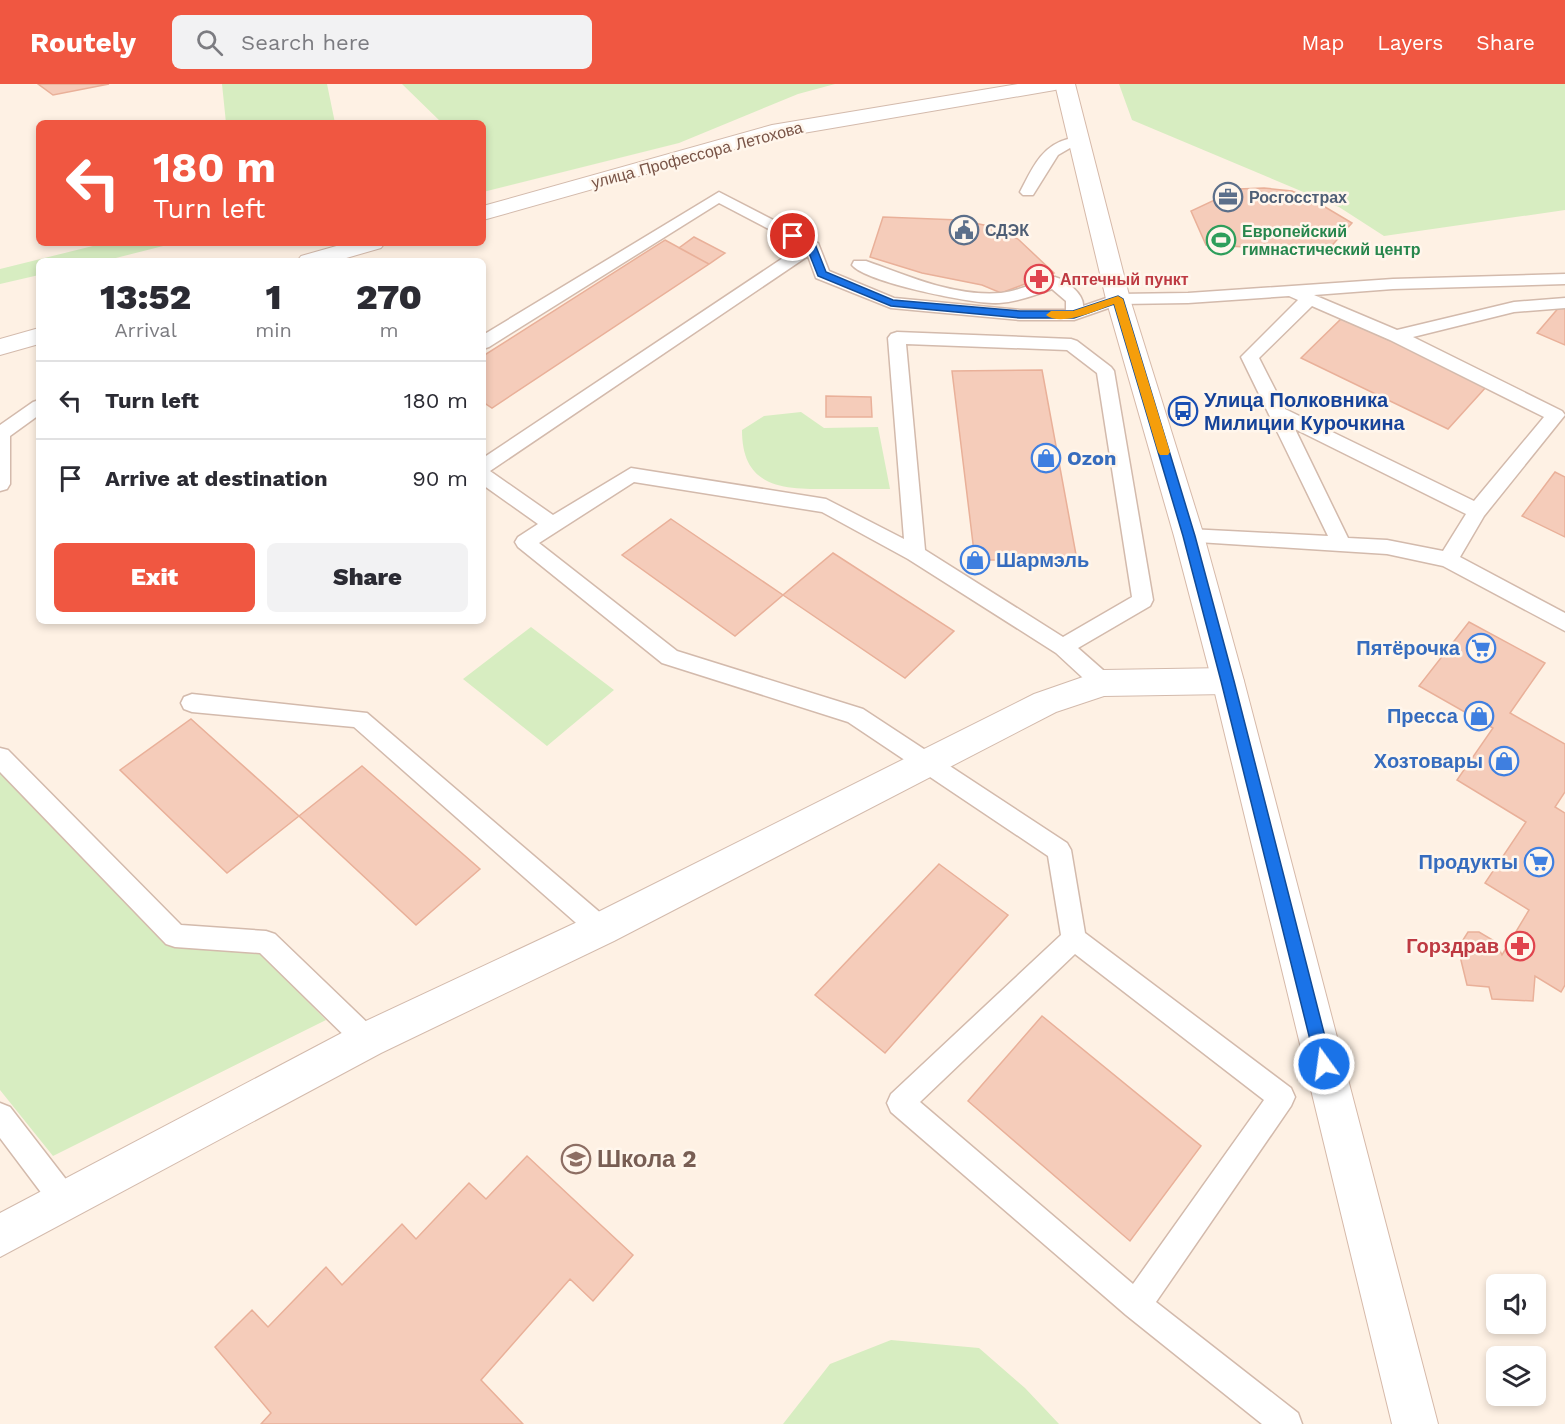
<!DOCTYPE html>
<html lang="en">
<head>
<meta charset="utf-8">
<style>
	:root { --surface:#fff; --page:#f2f2f3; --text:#2b2b33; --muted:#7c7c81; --line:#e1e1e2; --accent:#f05741 }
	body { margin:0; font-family:"Work Sans",sans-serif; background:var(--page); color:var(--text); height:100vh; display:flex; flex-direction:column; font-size:22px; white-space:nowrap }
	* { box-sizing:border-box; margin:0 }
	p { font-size:20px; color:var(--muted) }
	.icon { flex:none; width:33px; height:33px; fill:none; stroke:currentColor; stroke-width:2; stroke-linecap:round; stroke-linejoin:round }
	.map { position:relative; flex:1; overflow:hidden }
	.panel { position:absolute; left:36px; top:174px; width:450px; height:366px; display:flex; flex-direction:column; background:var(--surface); border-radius:9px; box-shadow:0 3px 9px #0003 }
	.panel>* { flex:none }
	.hud { position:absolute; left:36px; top:36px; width:450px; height:126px; border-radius:9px; box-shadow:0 3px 9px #0003; background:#f05741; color:#fff; overflow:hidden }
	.fabs { position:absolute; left:1486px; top:1190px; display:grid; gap:12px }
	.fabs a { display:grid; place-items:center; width:60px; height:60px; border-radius:9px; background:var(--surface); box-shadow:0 3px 9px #0003; font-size:30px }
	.pin { position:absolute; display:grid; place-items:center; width:51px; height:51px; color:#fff; margin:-26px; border:3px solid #fff; border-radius:50%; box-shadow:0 2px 6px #0007 }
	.me { position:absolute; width:66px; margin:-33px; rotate:346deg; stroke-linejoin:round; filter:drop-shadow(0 0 4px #0008) }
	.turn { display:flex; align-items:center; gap:21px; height:126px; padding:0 18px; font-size:27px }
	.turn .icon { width:78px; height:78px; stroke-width:2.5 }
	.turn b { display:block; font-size:42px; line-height:51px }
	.eta { display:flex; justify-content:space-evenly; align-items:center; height:102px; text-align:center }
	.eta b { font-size:36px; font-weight:800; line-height:42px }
	.primary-button { display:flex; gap:12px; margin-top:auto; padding:12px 18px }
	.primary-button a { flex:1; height:69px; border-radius:9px; background:var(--accent); color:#fff; font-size:24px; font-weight:800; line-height:69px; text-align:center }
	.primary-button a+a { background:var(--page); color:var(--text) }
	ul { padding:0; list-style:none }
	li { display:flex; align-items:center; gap:18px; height:78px; padding:0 18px; border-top:2px solid var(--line) }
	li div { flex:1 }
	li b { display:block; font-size:22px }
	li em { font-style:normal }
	header { display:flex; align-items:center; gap:36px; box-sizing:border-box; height:84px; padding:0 30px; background:var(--accent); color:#fff }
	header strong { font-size:28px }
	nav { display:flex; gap:33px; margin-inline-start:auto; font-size:21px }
	.search { width:420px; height:54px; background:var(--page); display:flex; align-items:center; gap:15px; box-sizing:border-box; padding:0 21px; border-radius:9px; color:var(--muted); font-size:22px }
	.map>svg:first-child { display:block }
</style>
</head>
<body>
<header>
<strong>Routely</strong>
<div class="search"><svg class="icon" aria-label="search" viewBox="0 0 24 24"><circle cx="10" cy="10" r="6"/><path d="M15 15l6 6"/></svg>Search here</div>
<nav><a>Map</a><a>Layers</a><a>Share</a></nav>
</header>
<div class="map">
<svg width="1565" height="1340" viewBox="0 0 1565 1340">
	<rect width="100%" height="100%" fill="#fef1e4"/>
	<path fill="#d7edc1" d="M222,0H327L335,39H226Z
		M402,0H835L798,10L679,59L483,108V39H442Z
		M1119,0H1565V126L1384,152L1339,123L1132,36Z
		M105,159H175L104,177H39V191L0,200V185Z
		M801,328L824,344L878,343L890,405C870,405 850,405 830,405C784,405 742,405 742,346L764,332Z
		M531,543L614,606L547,662L463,595Z
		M0,687L171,862L258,867L326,936L53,1072L0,1006Z
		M891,1256L979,1264L1025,1304L1059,1340H783L830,1280Z"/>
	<path fill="#f5ccba" stroke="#e9b099" stroke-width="1.5" d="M38,0H109L53,11Z
		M1264,104L1292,107L1315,117L1352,139L1327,167L1206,161L1191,127L1238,105Z
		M883,133L959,136L994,143L1018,155L1054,189L1001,209L982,201L922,189L870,173Z
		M694,153L725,169L709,180L679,164Z
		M665,156L709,180L492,324L483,318V272Z
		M1561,221L1565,223V261L1537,249Z
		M1342,234L1487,302L1448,345L1301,274Z
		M1042,286L1077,476H975L952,287Z
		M826,312L871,313L872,333H826Z
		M1555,388L1565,393V453L1522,432Z
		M671,435L783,511L735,552L622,471Z
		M833,469L954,547L905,594L783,511Z
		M1469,538L1545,579L1510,629L1565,660V708L1555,723L1565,729V901L1561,908L1535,892L1533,917L1492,915L1489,903L1467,901L1458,864L1468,848H1479L1496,858L1502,871L1529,826L1485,799L1526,738L1457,696L1493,644L1419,602Z
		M191,635L299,732L227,789L120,686Z
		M362,682L480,785L416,841L299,732Z
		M939,780L1008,831L885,969L815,911Z
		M1042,932L1201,1062L1130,1157L968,1017Z
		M527,1072L633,1171L593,1217L570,1195L481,1296L523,1340H261L271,1329L215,1263L252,1226L268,1243L326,1183L342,1201L402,1140L416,1155L469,1099L486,1115Z"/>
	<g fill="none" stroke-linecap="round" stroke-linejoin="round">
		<g stroke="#d3baac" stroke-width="3">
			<path id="lane" d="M1068,55H1079L1086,59L1084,62L1070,64L1058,71L1033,111H1023L1020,108C1032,85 1041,62 1068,55Z
				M719,108L818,159L829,187L894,214L1020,226H1066V217L1052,205C1035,211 1017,218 999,219C975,221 865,198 852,181L854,177H866C908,192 955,213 1001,209C1020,207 1037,197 1055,193C1066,196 1084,210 1083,222L1118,210L1188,209L1393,195L1565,190V200L1393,205L1314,211L1397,246L1514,218L1565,214V224L1514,228L1413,253L1562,327L1565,331L1484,432L1460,473L1565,529V547L1443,482L1387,470L1182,457L1179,452L1182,447L1189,445L1328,452L1241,273L1298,216L1289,212L1188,219L1120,220L1074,236H1020L891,224L816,194L808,172L490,387L553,431L631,384L826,415L904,455L888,254L891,250L897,248L1071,255L1077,257L1111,283L1114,287L1153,516L1150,522L1078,564L1111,593L1114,599L1111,605L1103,608L1095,605L1056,569L908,475L822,428L634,398L539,459L677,567L863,625L1067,759L1071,766L1085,849L1291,1004L1295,1013L1291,1022L1156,1218L1298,1329L1302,1340H1262L1126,1231L891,1028L887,1019L891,1010L1061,851L1048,772L848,638L662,579L518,463L515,458L518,453L538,440L483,401V374L801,162L719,119L489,263L483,265V251ZM1312,222L1390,256L1544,333L1474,417L1285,325L1259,274ZM906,260L1067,266L1097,289L1132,513L1063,553L925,466ZM1295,345L1466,430L1443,467L1387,456L1348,454ZM1075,870L1264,1016L1133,1200L920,1018Z
				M39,316V331L10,352V400L7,405L0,407V341L33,318Z
				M192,610L367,629L610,837L613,845L610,853L601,856L592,853L354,643L192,628L184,625L181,619L184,613Z
				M0,664L8,666L181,841L266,847L275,850L376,947L380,956L376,965L367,968L358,965L260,869L175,863L166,860L0,688Z
				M0,1019L10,1023L75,1107L79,1117L75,1127L65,1131L55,1127L0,1054Z"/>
		</g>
		<g stroke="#d3baac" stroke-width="2">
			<path id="street" d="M1018,0H1065L1062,4L1055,6L774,54L483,136V122L772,41Z
				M347,159H385L381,164L336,177H297L301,172Z
				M39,244V260L0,271V255Z
				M1228,584L1239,588L1244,597L1239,606L1228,610L1104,612L1056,628L614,857L381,969L0,1173V1129L353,943L588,833L1034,610L1103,586Z"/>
		</g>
		<g stroke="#d6b9a9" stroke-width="2">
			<path id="secondary" d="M1055,0H1075L1130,215L1204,452L1244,597L1438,1340H1392L1212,597L1174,452L1106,215Z"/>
		</g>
		<use href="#lane" fill="#fff" fill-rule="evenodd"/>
		<use href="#street" fill="#fff" fill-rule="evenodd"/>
		<use href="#secondary" fill="#fff" fill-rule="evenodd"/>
	</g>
	<path fill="#1a73e8" stroke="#114b97" stroke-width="1.5" d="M793,149L815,160L826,188L893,216L1020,227H1073L1118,212L1123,215L1195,452L1234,597L1332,980L1330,985L1324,987L1319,985L1316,980L1221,597L1183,452L1114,220L1074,234H1020L891,222L818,192L807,164L788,152Z"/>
	<path fill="#f59e0b" d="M1118,212L1123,215L1170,368L1168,371H1160L1158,368L1114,220C1098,226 1061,243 1046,231L1051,227H1073Z"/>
	<defs>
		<g id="office-ring" transform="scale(1.5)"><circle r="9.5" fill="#fff6ec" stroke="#5c6f8a" stroke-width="1.5"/><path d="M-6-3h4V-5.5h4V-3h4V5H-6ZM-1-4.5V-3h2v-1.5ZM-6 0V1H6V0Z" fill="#5c6f8a"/></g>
		<g id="civic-ring" transform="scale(1.5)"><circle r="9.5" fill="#fff6ec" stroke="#5c6f8a" stroke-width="1.5"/><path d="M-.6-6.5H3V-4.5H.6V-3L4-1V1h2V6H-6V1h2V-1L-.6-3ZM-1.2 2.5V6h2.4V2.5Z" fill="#5c6f8a"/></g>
		<g id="stadium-ring" transform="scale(1.5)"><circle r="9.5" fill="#fff6ec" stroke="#2e9e5b" stroke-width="1.5"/><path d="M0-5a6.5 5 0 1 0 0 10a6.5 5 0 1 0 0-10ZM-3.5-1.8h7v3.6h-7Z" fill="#2e9e5b"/></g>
		<g id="pharmacy-ring" transform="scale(1.5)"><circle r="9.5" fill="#fff6ec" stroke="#e0444e" stroke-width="1.5"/><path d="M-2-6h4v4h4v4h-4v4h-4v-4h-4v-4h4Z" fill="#e0444e"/></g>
		<g id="bus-ring" transform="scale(1.5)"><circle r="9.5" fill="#fff6ec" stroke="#1a4fb4" stroke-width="1.5"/><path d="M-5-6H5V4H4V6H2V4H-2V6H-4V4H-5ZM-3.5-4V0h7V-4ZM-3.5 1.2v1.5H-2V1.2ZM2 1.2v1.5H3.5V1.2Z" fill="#1a4fb4"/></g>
		<g id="shop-ring" transform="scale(1.5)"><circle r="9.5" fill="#fff6ec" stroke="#3f7fe0" stroke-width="1.5"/><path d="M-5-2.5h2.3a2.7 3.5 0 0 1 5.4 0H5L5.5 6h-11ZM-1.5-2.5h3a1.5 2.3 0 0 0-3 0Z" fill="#3f7fe0"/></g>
		<g id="supermarket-ring" transform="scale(1.5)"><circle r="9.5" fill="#fff6ec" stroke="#3f7fe0" stroke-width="1.5"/><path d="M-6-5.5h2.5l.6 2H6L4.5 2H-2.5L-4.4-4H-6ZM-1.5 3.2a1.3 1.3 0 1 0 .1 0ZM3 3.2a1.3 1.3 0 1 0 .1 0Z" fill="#3f7fe0"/></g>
		<g id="school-ring" transform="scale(1.5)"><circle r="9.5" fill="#fff6ec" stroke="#8d6e63" stroke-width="1.5"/><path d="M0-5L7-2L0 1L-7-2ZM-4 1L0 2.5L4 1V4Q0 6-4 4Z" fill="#8d6e63"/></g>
	</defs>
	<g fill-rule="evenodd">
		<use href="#office-ring" x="1228" y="113"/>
		<use href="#civic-ring" x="964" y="146"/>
		<use href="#stadium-ring" x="1221" y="156"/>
		<use href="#pharmacy-ring" x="1039" y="195"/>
		<use href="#bus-ring" x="1183" y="327"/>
		<use href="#shop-ring" x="1046" y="374"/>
		<use href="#shop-ring" x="975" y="476"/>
		<use href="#supermarket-ring" x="1481" y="564"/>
		<use href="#shop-ring" x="1479" y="632"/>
		<use href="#shop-ring" x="1504" y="677"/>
		<use href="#supermarket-ring" x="1539" y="778"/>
		<use href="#pharmacy-ring" x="1520" y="862"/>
		<use href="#school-ring" x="576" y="1075"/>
	</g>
	<g text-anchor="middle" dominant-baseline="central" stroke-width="5" stroke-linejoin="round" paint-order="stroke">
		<g font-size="16" fill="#795447" stroke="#fff6ec">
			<text transform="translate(697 71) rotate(-15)">улица Профессора Летохова</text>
		</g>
		<g font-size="16" font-weight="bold" fill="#4e5e75" stroke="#fff6ec" text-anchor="start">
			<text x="1249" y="113">Росгосстрах</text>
			<text x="985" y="146">СДЭК</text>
		</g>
		<g font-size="16" font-weight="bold" fill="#27864d" stroke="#fff6ec" text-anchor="start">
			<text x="1242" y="147">Европейский<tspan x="1242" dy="18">гимнастический центр</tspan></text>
		</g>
		<g font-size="16" font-weight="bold" fill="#be3a42" stroke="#fff6ec" text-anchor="start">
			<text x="1060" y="195">Аптечный пункт</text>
		</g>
		<g font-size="20" font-weight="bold" fill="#164399" stroke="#fff6ec" text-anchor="start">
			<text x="1204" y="316">Улица Полковника<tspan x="1204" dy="23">Милиции Курочкина</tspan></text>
		</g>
		<g font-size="20" font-weight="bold" fill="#366cbe" stroke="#fff6ec" text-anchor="end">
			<text x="1067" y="374" text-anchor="start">Ozon</text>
			<text x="996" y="476" text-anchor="start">Шармэль</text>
			<text x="1460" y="564">Пятёрочка</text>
			<text x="1458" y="632">Пресса</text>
			<text x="1483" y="677">Хозтовары</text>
			<text x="1518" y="778">Продукты</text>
		</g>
		<g font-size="20" font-weight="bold" fill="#be3a42" stroke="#fff6ec" text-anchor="end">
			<text x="1499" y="862">Горздрав</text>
		</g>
		<g font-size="24" font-weight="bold" fill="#785e54" stroke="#fff6ec" text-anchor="start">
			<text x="597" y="1075">Школа 2</text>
		</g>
	</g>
</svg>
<div class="fabs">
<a><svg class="icon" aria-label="sound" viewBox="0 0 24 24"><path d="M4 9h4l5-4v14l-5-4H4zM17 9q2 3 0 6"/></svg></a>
<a><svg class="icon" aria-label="layers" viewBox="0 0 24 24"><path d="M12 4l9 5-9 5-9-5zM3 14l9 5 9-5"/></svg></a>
</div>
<div class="pin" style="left:793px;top:152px;background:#d93025"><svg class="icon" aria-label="arrive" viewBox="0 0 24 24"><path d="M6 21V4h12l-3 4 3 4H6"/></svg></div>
<svg class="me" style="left:1324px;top:980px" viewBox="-20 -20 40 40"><circle r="17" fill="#1a73e8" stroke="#fff" stroke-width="3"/><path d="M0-11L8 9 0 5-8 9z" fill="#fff"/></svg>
<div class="hud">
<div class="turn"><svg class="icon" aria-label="left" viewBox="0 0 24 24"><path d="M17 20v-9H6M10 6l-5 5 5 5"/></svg><div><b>180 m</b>Turn left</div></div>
</div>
<section class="panel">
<div class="eta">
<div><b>13:52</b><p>Arrival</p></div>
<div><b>1</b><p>min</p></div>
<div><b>270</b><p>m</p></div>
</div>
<ul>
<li><svg class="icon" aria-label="left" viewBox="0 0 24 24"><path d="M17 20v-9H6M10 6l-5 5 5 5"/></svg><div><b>Turn left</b></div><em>180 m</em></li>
<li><svg class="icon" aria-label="arrive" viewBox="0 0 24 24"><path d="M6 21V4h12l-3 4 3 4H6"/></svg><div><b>Arrive at destination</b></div><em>90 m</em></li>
</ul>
<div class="primary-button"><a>Exit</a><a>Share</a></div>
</section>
</div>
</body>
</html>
